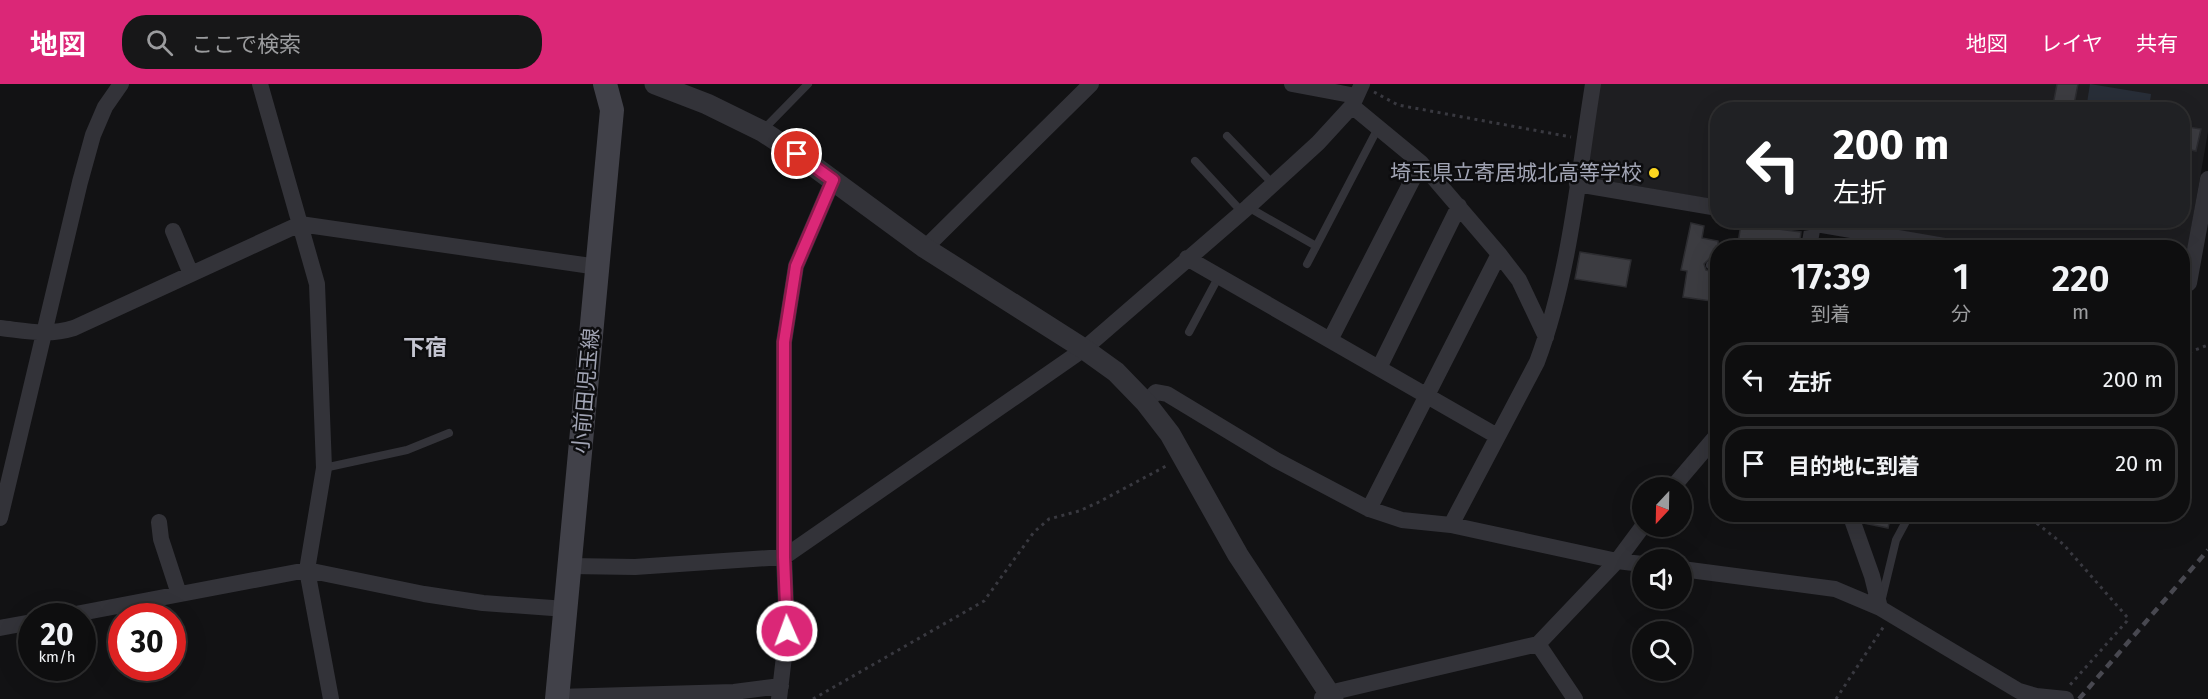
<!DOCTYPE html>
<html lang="ja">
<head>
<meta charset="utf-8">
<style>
	:root { --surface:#0e0e0f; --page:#171718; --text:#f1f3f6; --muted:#9b9c9e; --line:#2e2e2f; --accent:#db2777 }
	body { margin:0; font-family:"Fira Sans","Noto Sans JP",sans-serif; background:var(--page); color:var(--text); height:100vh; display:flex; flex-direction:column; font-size:22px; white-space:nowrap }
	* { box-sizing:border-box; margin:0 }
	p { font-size:20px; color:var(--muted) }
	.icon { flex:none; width:33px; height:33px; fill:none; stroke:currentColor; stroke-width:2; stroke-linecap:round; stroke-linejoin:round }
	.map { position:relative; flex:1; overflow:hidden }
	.panel { position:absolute; left:1710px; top:156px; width:480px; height:282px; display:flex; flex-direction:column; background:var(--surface); border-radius:24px; box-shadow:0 6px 24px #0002,0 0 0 2px var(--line) }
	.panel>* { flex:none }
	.banner { position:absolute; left:1710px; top:18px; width:480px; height:126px; border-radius:24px; box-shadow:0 6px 24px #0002,0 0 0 2px var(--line); background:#202124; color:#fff; overflow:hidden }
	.needle { width:39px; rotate:202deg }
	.controls { position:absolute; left:1632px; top:393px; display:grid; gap:12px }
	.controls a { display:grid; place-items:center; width:60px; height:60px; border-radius:50%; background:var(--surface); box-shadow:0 6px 24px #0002,0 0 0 2px var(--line); font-size:30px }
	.speed { position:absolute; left:18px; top:519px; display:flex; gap:12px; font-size:30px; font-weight:700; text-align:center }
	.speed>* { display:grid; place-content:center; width:78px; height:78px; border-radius:50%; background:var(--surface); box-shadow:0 6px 24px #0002,0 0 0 2px var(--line); line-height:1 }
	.speed small { font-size:15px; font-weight:400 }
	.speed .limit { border:9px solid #d22; background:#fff; color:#111 }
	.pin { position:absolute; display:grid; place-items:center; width:51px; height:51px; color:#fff; margin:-26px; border:3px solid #fff; border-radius:50%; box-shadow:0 2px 6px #0007 }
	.me { position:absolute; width:66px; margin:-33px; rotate:358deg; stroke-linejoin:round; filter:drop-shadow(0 0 4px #0008) }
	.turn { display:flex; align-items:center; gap:21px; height:126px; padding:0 24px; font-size:27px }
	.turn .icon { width:78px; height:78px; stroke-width:2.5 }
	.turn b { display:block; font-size:42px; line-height:51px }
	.eta { display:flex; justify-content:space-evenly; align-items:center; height:102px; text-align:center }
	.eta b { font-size:36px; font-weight:600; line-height:42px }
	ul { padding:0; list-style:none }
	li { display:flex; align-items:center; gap:18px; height:75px; margin:0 12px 9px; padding:0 12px; border:3px solid var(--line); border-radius:24px }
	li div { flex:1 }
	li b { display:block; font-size:22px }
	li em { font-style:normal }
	header { display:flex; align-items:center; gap:36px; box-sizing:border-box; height:84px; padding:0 30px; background:var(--accent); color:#fff }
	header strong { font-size:28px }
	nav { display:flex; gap:33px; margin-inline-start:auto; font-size:21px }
	.search { width:420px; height:54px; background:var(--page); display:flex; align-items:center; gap:15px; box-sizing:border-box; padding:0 21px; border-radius:24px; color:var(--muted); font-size:22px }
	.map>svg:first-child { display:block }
</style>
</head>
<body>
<header>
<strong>地図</strong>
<div class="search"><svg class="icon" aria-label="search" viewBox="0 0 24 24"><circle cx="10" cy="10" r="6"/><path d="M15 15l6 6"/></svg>ここで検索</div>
<nav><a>地図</a><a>レイヤ</a><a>共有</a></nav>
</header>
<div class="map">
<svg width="2208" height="615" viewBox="0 0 2208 615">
	<rect width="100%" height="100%" fill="#121214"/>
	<path fill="#1e1e21" d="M1600,0H2208V48L2184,186L2183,188L2182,164L1992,163L1836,137L2182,136V26H1718L1717,116L1595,95L1586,84Z"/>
	<path fill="#1c241e" d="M2110,137V136L2136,137L2134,147L2109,141Z"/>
	<path fill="#282e38" d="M2090,0L2151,10L2149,25H2086Z"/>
	<path fill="#3c3c41" stroke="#2c2c30" stroke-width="1.5" d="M2057,0H2078L2073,26H2052Z
		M2182,42L2201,45L2196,67L2182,64Z
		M1691,139L1704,142L1702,154L1718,157V176L1709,175L1704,180L1706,186L1718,189V218L1683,213L1687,187L1681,186Z
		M1741,140L1801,148L1799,164H1783L1756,158V162L1738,159Z
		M1580,168L1631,176L1626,203L1575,195Z
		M1861,430H1891L1888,444L1864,439Z"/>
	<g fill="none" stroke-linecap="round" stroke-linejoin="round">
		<path stroke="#393940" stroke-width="3" stroke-dasharray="3 4.5" stroke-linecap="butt" d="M1374,8L1398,21L1571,53
			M2182,271L2208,261
			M2025,430L2063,460L2128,534L2127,537L2070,601
			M813,615L984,517L1034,448L1049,435L1079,427L1097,419L1168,381
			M1836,615L1884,542"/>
		<path stroke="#333339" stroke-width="8" d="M762,47L808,0
			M1227,52L1273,100
			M1195,77L1242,128
			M1248,123L1316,162
			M1307,180L1378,44
			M1710,181L1718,183
			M1189,248L1219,192
			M324,384L407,366L449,349
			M1882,514L1896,456L1910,430"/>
		<path stroke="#333339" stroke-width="16" d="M260,0L317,200L324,384L307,486L331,615
			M1292,0L1356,12
			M1352,22L1421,79L1499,170L1519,196L1546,253
			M1577,100L1718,124
			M1793,136L1956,164
			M173,147L191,190
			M925,164L1091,0
			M1809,164L1813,140
			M1187,174L1497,352
			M2182,204L2189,199L2208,95
			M0,244C27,247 48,252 74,244L300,140L598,183
			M1330,256L1421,79
			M1379,284L1459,122
			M1146,319L1156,308L1167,310L1276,376L1369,425L1402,436L1451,441L1617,477L1642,480
			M1672,404L1718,350
			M1369,425L1499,170
			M1850,430L1872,492L1880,524
			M0,434L80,98L93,51L105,23L121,0
			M159,438L161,455L179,510
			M1451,441L1537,278C1570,190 1578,93 1593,0
			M570,482L635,483L784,473L1084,265L1248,123L1318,59L1352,22L1362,0
			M1682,485L1835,505L1880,524L2019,607L2036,612L2066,615
			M65,532L307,486L424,510L483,519L566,525
			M0,544L32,538
			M1538,560L1575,615
			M557,613L734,608L781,602
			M1322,614L1329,609L1538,560L1617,477L1643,442
			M779,615L787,547L784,473V258L796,182L833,96"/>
		<path stroke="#333339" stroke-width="21" d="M655,0L707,20L762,47L797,70L925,164L1084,265L1116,288L1146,319L1170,350L1238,471L1333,615"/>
		<path stroke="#414149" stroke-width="24" d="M557,615L612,26L605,0"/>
		<path stroke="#484850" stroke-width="4.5" stroke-dasharray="8 6" stroke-linecap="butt" d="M2079,615L2208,466"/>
	</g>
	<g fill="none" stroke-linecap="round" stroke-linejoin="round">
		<g stroke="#8e194d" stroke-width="15">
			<path id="route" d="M787,547L784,473V258L796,182L833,96L797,70"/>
		</g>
		<use href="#route" stroke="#db2777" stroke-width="10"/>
	</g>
	<circle fill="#fdd720" stroke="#0d0d0f" stroke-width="2" cx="1654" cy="89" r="6"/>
	<g text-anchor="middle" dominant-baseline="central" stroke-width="5" stroke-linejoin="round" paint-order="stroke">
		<g font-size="21" fill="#a2a5b5" stroke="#0d0d0f" text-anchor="end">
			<text x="1642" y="89">埼玉県立寄居城北高等学校</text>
		</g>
		<g font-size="21" fill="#a2a5b5" stroke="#0d0d0f">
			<text transform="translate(586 307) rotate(-85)">小前田児玉線</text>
		</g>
		<g font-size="22" font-weight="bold" fill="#c4c5d1" stroke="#0d0d0f">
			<text x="425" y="263">下宿</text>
		</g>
	</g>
</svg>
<div class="controls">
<a><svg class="needle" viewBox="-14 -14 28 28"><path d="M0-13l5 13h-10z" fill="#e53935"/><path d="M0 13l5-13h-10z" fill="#9b9c9e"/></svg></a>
<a><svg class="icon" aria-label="sound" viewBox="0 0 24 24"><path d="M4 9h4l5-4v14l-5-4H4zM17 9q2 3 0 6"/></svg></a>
<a><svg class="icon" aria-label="search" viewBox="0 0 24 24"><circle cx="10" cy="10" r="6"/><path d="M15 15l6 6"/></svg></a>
</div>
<div class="speed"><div>20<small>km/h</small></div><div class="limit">30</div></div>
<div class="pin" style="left:797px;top:70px;background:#d93025"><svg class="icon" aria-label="arrive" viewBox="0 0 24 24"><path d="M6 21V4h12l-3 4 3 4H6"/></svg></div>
<svg class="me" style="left:787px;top:547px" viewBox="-20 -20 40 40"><circle r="17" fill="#db2777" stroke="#fff" stroke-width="3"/><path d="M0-11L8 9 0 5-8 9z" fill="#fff"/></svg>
<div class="banner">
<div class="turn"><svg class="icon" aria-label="left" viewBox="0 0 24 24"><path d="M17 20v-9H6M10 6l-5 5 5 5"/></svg><div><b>200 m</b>左折</div></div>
</div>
<section class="panel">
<div class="eta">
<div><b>17:39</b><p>到着</p></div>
<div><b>1</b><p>分</p></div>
<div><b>220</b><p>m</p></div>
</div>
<ul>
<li><svg class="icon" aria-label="left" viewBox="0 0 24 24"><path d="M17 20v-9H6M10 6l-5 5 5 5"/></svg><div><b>左折</b></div><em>200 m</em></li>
<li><svg class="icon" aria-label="arrive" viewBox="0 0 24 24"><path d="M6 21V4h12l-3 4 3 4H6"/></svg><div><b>目的地に到着</b></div><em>20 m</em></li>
</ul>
</section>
</div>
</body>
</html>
